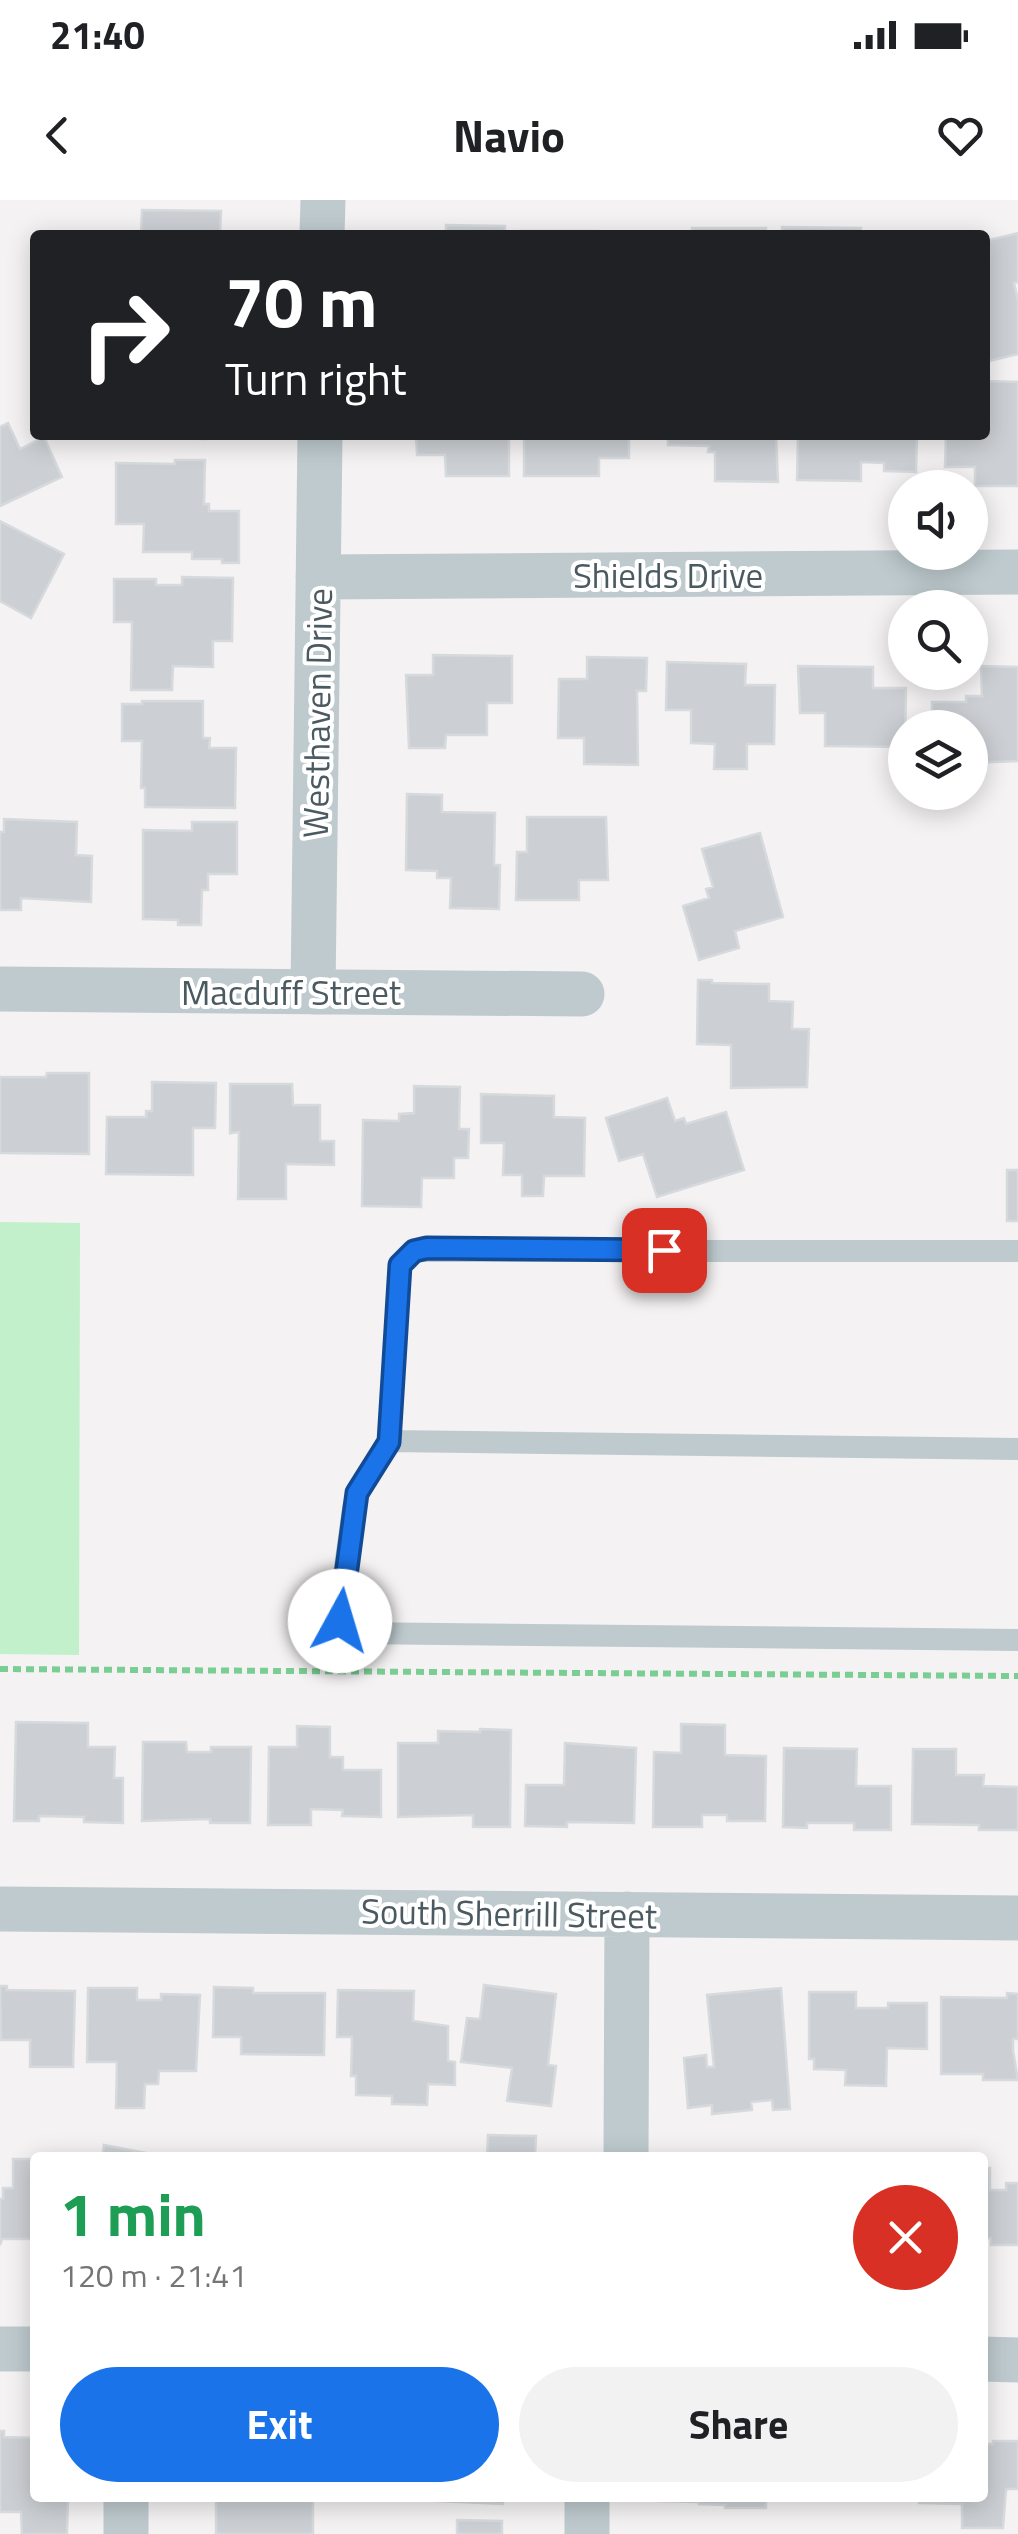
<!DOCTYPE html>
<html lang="en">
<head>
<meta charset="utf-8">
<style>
	:root { --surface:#fff; --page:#f2f2f2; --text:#202124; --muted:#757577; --accent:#1a73e8 }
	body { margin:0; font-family:"Titillium Web",sans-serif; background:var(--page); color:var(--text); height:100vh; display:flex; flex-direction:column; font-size:38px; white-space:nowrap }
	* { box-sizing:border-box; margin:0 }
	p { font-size:32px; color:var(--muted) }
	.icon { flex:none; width:55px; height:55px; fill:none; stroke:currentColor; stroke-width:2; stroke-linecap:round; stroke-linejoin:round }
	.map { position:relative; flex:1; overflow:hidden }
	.sheet { position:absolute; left:30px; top:1952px; width:958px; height:350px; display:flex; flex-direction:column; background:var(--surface); border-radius:10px; box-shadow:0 5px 25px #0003 }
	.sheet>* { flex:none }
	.banner { position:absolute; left:30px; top:30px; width:960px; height:210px; border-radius:10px; box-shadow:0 5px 25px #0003; background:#202124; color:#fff; overflow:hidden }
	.tools { position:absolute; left:888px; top:270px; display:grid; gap:20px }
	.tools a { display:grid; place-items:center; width:100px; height:100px; border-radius:50%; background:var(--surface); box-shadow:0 5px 25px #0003; font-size:50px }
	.pin { position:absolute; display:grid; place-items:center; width:85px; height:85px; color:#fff; margin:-42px; border-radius:20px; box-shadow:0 5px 15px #0006 }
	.me { position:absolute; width:110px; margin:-55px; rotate:6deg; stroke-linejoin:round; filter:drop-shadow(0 0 8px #0008) }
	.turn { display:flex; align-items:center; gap:35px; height:210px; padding:0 30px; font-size:45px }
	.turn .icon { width:130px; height:130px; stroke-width:2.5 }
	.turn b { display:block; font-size:70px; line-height:85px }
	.round { display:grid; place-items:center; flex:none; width:105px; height:105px; border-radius:52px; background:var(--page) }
	.overview { display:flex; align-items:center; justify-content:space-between; height:170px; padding:0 30px }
	h1 { font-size:60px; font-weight:700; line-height:75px; color:#1e9e55 }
	.cta { display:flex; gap:20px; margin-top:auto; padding:20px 30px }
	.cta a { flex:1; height:115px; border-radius:60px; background:var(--accent); color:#fff; font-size:40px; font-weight:700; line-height:115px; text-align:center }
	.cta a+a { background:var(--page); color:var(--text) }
	.status { display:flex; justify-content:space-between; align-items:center; height:70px; padding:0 50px; background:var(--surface); direction:ltr }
	.status svg { height:28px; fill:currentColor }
	header { display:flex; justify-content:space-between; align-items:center; height:130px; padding:0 30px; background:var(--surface); font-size:45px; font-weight:700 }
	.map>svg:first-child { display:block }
</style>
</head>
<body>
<div class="status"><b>21:40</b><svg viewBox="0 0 49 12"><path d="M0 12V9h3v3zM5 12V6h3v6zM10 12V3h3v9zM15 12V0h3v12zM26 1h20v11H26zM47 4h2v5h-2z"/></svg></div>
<header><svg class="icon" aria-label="back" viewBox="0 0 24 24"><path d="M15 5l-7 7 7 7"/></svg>Navio<svg class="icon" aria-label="heart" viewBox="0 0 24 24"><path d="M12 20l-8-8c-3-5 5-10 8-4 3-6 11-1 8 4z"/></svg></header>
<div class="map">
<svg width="1018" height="2334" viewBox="0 0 1018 2334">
	<rect width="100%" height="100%" fill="#f4f2f3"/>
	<path fill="#c2f0ca" d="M0,1022L80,1023L79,1455L0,1454Z"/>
	<path fill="#ccd0d4" stroke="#d6dadd" stroke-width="2.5" d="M142,10L221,11L220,35H141Z
		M446,25L505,26V35H446Z
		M782,27L861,28V35H782Z
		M692,28H766V35H692Z
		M519,31H598V35H519Z
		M1018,33V82L1014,83L1018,101V154L989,161L985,157V41Z
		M985,181L1018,182V286H975V267H945L946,235H985Z
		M8,223L20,249L44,237L62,277L0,306V227Z
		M119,235H204V239L119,237Z
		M416,235H509V276H446L445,255H417Z
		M524,235H629V258H599V276H524Z
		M668,235H776L778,282L715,281V252H708L709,246L668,245Z
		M798,235H917L916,272L884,271V263L861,262V281L797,280Z
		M175,260H205L204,304H209V311H239V363H222V359H192V352H143L144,324H116V263L175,264Z
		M0,321L64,354L31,418L0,401Z
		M182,377L233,378L232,441H213V467L173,466L172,490H131L132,422H114V379H156V385H182Z
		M433,455L512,456V503H487V535H446L445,548H409L406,475H433Z
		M587,457L647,458L646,491H637L638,565L584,564V538H558L559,479H587Z
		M667,462L746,464L745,485H775L774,544H747V569H714L715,544L691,543V510H666Z
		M798,466L873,467V488H906L905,547L825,546V513H800Z
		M981,466L1018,467V561L970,563V528H932V502H966V496H982Z
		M142,501H203V538H210L209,548H236L235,608L145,607V588H141L142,541H122V504H142Z
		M407,594L442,595V612L495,613L494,665H500L499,709L450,708L451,678H437V671L406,670Z
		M527,617H606L608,680H579V700H516L517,652H527Z
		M4,619L77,622L76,655L92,656L91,702L21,698V710H0V632H4Z
		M192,622H237V674H208V690H202L201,725H178V720L143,719V630L192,631Z
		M760,633L783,717L735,731L739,748L699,760L683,706L709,698L706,689L713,687L702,649Z
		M698,780H712V783L769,784V801L793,802L792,829H809L807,887L731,888V845L697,844Z
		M47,873H89V954L0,953V877H46Z
		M152,882L216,883L215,928H193V975L106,974L107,917H146V911H152Z
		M230,884H292L293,905H320V941H334V965L286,964V999H238L239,932L230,933Z
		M414,886L460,887L459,929H469L468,958H454V978H422L421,1007L362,1006L363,920L399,921V914L414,913Z
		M481,894L554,896V917L585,918L584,976H544L543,996H522V975H503L504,943H481Z
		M667,898L675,921L684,918L686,924L726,912L744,970L657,997L643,954L619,961L606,918Z
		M1007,970H1018V1021H1007Z
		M16,1522L88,1523V1547H115L114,1578H123V1623L84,1622V1617L39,1616V1621H14Z
		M681,1524L725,1525V1555L766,1556L765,1621H727V1615H702V1627H653L654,1552L681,1553Z
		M297,1526L330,1527V1557H343V1570H381V1617L342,1616L343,1610L311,1609V1625H268L269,1547H297Z
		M480,1529L511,1530L510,1627H473V1615L398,1617V1543H438V1531L480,1532Z
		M143,1542H186L187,1552H211V1547H251L250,1623H210V1619L142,1621Z
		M565,1543L636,1548L634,1623L567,1622V1627L525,1626L526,1585H564Z
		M784,1548L857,1549L856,1586H891V1630H854V1623H807V1628L783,1627Z
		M913,1549H956V1575H984L983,1586L1018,1587V1630H979V1625L912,1624Z
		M484,1785L556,1794L548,1865L556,1866L551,1906L507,1901L512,1868L461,1862L467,1818L480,1819Z
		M0,1786H7V1790L75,1791L73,1867H30V1840H1Z
		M214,1787L253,1788V1793H325L324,1855L241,1854V1837H213Z
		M88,1788H137V1800H161V1794L200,1795L196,1871H159L158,1884H145L144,1908H116L117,1862H87Z
		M781,1788L790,1909L773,1910L772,1900L751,1902L752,1910L712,1914V1905L688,1908L684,1858L706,1855L707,1867H714L707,1795Z
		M338,1790L414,1791L413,1821L448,1826V1861L455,1862V1885L428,1884L427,1905L392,1904V1896L356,1895V1876H351L352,1837H337Z
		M809,1792H856V1808H888V1803H927V1849L887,1848L886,1886L845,1885L846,1870L814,1869V1859H809Z
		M1007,1793L1018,1794V1839H1013V1851L1018,1880H983V1874H941V1797L1007,1798Z
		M488,1935L536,1936L535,1958H487Z
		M104,1945L172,1958H102Z
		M13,1959H35V2055L33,2039H2L0,2045V1999H3V1988H13Z
		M982,1968H990V1990H1006V1983H1018V2045H991V2038H982Z
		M0,2231H4V2237L35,2238V2298H68L67,2334H22L21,2312H0Z
		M993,2241H1018V2289H1006L1003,2328H962V2304L919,2303V2298H982V2244H993Z
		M415,2298H503V2304L415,2300Z
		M658,2298H766V2308H725V2305L699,2304V2302L658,2301Z
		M216,2300L313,2301V2334H216Z
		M457,2320L502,2321V2334H457Z"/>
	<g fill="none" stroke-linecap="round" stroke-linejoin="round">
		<path stroke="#7ace93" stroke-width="6" stroke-dasharray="8 5" stroke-linecap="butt" d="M0,1469L1018,1476"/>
		<path stroke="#becace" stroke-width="22" d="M1018,1051H414L400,1065L389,1241L357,1293L353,1309L339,1410L344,1430L352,1433L1018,1440
			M389,1241L1018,1249"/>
		<path stroke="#becace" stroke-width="45" d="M322,35L323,0
			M318,377L1018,372
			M0,789L582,794
			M313,792L320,235
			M0,1709L1018,1718
			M626,1958L627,1714
			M0,2149H35
			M982,2159L1018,2160
			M126,2334V2298
			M587,2334V2298"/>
	</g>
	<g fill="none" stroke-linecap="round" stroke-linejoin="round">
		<g stroke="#114b97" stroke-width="25">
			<path id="route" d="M340,1421L357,1293L389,1242L400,1065L414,1051L427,1048L664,1050"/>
		</g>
		<use href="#route" stroke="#1a73e8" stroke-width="18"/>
	</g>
	<g text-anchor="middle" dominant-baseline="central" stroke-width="8" stroke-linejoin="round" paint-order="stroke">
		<g font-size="35" fill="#4a5a60" stroke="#fff">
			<text x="668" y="375">Shields Drive</text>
			<text transform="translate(317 513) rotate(-89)">Westhaven Drive</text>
			<text x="291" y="792">Macduff Street</text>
			<text transform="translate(509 1713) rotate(1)">South Sherrill Street</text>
		</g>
	</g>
</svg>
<div class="tools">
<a><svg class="icon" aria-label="sound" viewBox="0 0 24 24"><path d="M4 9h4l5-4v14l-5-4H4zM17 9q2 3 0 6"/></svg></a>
<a><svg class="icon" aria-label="search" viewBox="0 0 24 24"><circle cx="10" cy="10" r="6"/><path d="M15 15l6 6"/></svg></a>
<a><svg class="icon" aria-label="layers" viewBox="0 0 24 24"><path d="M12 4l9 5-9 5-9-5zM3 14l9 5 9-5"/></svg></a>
</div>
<div class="pin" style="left:664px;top:1050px;background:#d93025"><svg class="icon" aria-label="arrive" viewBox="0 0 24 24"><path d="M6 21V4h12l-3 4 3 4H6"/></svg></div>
<svg class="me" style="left:340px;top:1421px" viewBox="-20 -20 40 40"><circle r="19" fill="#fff"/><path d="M0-13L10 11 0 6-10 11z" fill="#1a73e8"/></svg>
<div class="banner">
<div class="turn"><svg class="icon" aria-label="right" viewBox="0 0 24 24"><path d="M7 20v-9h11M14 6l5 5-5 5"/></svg><div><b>70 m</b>Turn right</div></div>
</div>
<section class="sheet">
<div class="overview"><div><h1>1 min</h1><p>120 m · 21:41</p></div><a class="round" style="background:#d93025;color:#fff"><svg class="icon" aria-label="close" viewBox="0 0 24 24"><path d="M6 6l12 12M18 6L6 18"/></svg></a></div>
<div class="cta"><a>Exit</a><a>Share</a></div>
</section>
</div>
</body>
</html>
